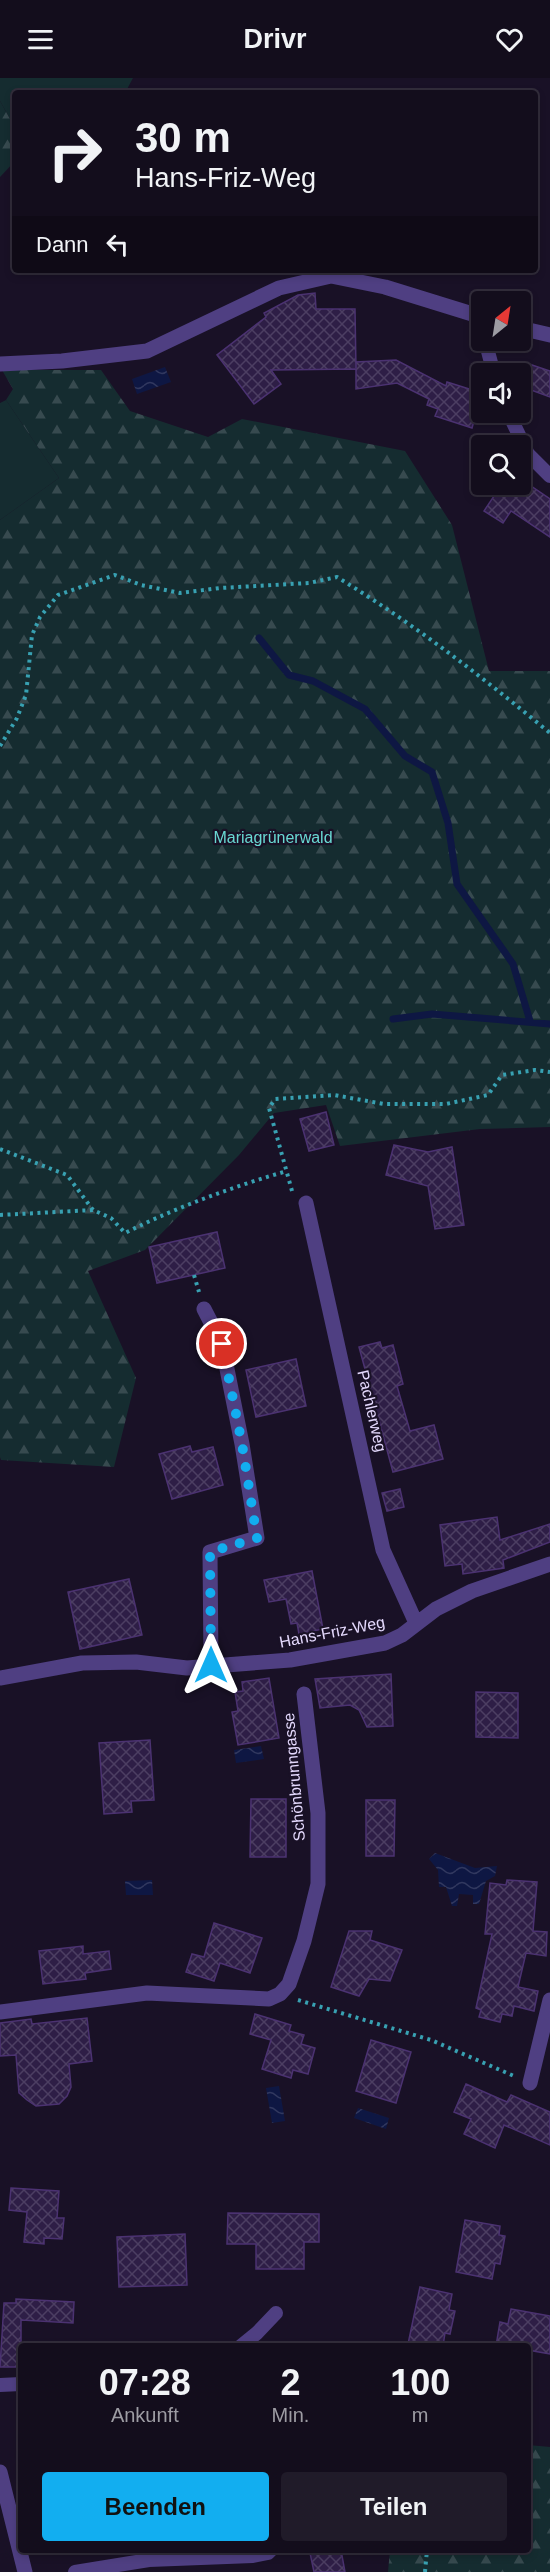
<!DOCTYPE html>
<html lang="de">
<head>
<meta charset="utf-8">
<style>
	:root { --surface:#130d1c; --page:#201b29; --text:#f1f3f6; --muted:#9d9ca3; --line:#322d3b; --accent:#12aef0 }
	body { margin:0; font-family:Helvetica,sans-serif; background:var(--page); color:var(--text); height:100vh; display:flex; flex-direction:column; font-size:22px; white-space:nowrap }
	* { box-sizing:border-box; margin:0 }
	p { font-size:20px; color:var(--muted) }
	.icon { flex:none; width:33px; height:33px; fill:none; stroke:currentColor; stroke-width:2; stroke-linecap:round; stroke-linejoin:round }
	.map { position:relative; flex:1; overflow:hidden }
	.sheet { position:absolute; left:18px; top:2265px; width:513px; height:210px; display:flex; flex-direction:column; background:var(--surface); border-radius:6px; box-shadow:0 3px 9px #0003,0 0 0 2px var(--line) }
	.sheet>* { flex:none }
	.banner { position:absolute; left:12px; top:12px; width:526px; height:183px; border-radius:6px; box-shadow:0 3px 9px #0003,0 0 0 2px var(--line); background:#130d1c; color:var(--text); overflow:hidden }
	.needle { width:39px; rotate:30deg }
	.controls { position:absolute; left:471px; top:213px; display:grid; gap:12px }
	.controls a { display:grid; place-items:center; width:60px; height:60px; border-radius:6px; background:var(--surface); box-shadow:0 3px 9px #0003,0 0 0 2px var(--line); font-size:30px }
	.pin { position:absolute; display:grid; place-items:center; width:51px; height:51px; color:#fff; margin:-26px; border:3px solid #fff; border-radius:50%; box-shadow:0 2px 6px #0007 }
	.me { position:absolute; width:66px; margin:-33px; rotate:0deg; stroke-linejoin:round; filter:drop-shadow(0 0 4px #0008) }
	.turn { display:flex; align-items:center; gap:21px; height:126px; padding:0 24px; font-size:27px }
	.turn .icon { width:78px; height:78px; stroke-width:2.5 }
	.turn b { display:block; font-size:42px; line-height:51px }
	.then { display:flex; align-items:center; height:57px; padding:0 24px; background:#0003; gap:12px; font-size:22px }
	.eta { display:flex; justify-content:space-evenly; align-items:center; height:102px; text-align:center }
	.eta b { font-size:36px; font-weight:800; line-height:42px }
	.action { display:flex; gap:12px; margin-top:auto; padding:12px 24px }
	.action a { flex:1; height:69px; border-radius:6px; background:var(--accent); color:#111; font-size:24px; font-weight:800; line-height:69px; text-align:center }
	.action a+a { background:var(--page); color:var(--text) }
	header { display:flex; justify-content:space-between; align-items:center; height:78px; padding:0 24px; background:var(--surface); font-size:27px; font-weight:800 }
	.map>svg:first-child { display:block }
</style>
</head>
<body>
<header><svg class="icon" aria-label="menu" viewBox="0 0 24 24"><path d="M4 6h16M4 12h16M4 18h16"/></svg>Drivr<svg class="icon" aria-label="heart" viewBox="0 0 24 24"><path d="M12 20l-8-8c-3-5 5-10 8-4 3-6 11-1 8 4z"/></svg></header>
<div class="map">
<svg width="550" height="2494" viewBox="0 0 550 2494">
	<defs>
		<pattern id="forest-firs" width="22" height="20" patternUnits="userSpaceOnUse" patternTransform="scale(1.5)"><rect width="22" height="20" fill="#152c30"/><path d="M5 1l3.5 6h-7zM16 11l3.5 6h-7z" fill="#374a4f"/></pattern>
		<pattern id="water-waves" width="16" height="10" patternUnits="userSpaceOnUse" patternTransform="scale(1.5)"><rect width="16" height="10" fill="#0e1743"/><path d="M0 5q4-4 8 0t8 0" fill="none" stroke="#31385f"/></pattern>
		<pattern id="building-cross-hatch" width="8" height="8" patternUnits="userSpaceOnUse" patternTransform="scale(1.5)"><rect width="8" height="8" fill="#2e1e46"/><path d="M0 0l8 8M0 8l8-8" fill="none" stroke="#4c3e62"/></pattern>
	</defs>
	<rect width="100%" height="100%" fill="#191126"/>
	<path fill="#152c30" d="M0,0H133L125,15H15V45L13,46L0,23Z
		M6,322L59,400L0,442V325Z"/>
	<path fill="url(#forest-firs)" d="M0,23L15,50V83L0,99Z
		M2,292H101L130,333L208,359L242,341L405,373L452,447L489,593H550V1049L480,1051L340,1068L326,1027L274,1035L239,1077L145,1172L88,1193L136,1300L114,1389L1,1382L0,1379V442L59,400L6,322L13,311Z
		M528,2367L550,2369V2494H388L390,2472H528Z"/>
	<path fill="url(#water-waves)" d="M165,289L171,304L137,316L132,301Z
		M261,1668L264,1681L236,1685L234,1672Z
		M435,1775L475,1790L497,1788L495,1798L486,1803L479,1826H473V1817L459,1816L457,1828H452L446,1809H439L438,1792L429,1781Z
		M152,1802L153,1817H126L125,1803Z
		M279,2008L285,2043L272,2045L266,2010Z
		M358,2030L389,2040L386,2051L354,2040Z"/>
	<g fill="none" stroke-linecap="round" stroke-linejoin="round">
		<path stroke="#0e1743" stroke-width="7" d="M259,560L289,597L313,603L365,631L405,678L432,694L448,745L457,806L513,886L530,943
			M393,941L432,936L550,946"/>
	</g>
	<path fill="url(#building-cross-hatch)" stroke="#4b3271" stroke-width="1.5" d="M315,215L316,231H355L356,290V284L396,282L446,308L447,304L482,315L472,350L435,338L438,331L427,327L429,321L397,305L356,311V291L271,292L281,306L254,326L217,277L266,239L264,235L298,217Z
		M532,287L550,293V319L523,309Z
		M502,406H528L550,421V459L511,433L503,445L484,433Z
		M326,1034L334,1067L309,1073L300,1041Z
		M394,1067L428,1074L452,1069L464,1147L435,1151L428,1108L386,1097Z
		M217,1154L225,1190L157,1205L149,1169Z
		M380,1264L382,1270L393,1267L403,1306L397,1308L410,1353L434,1347L443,1381L393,1394L359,1269Z
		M296,1281L306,1328L256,1339L246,1292Z
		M190,1368L192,1374L213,1369L223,1407L172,1421L159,1376Z
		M400,1411L404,1429L387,1433L382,1415Z
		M497,1439L500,1462L550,1446V1464L503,1482L504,1490L463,1496L462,1486L445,1488L440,1447Z
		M312,1493L323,1551L299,1556L297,1545L291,1546L286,1521L269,1524L264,1502Z
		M129,1501L142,1557L80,1571L68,1514Z
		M391,1596L393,1648L367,1649L359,1632L350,1627L320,1630L315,1601Z
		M269,1600L279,1660L238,1667L232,1634L238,1633L235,1614L243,1613L242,1604Z
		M476,1614L518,1615V1660L476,1659Z
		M150,1662L154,1722L131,1723L132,1734L104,1736L99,1665Z
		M251,1721H286V1779H250Z
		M366,1722H395L394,1778H366Z
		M507,1802L537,1804L533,1853L547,1854L546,1878L526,1875L518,1909L538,1913L534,1933L514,1928L512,1938L502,1936L500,1944L479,1939L481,1932L476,1930L492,1856H485L490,1805L506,1807Z
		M214,1845L262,1860L250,1895L220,1885L214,1903L186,1894L192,1876L204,1879Z
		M349,1853H372L370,1862L402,1872L390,1903L369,1901L359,1918L331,1909Z
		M83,1868V1876L109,1873L111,1891L85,1895L86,1901L43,1906L39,1873Z
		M255,1936L291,1947L289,1953L304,1957L301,1966L315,1970L308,1996L293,1992L291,2000L262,1991L271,1962L250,1956Z
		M87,1940L92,1983L69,1986L71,2009L67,2018L59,2026L36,2028L27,2022L19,2015L16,1977L0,1978V1945L31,1941L32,1946Z
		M371,1962L411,1974L396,2025L356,2013Z
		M466,2006L507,2024L511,2017L550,2034V2067L504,2047L495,2070L464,2056L471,2041L454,2034Z
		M11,2110L59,2113L57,2140H64L62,2161L44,2160V2166L24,2164L27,2134L9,2132Z
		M228,2135L319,2136V2164H304V2191H256V2166H227Z
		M465,2142L500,2148L499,2157L505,2158L500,2186L495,2185L492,2201L456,2194Z
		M185,2156L187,2207L119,2209L117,2159Z
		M420,2209L452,2216L449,2232L455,2233L450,2256L445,2255L443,2268L408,2266Z
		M16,2221L74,2224L73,2245L21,2242V2289H0L4,2225H16Z
		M511,2231L550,2238V2276L528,2272V2268H496L500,2244L508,2246Z
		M318,2472H341L345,2494H314L310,2475Z"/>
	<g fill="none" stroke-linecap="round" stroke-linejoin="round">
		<path stroke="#38a1b2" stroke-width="4" stroke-dasharray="3 4.5" stroke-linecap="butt" d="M0,668L17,640L26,617L32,557L40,539L58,517L115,497L141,507L180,515L220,510L309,505L337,499C414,546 481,598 550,655
			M0,1071L67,1097L93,1132
			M292,1113L269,1030L275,1021L334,1017L384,1026H446L488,1017L502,997L535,992L550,994
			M0,1137L93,1132L111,1140L125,1155C177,1129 232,1109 287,1093
			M194,1197L199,1214
			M298,1922L431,1962L514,1998
			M425,2494L427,2472"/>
		<path stroke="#4f3f82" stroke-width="14" d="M485,262L494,296
			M508,334L528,376L550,398
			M241,2268L257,2255L276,2235
			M0,2307L21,2306
			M75,2494L149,2482L253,2478L268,2475L271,2472"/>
		<path stroke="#4f3f82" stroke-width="15" d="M520,250L550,257
			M0,286L62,283L147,273L279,210L331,198L385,209L482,239
			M306,1125L383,1472L416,1545
			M204,1231L222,1266L242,1366L257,1460L210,1474L211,1587
			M0,1600L82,1585L136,1584L187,1590L290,1582L385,1565L402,1557L436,1531L472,1513L550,1486
			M0,1934L147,1915L269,1921L280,1916L289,1906L304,1863L318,1806V1735L304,1616
			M530,2005L550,1922
			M0,2394L25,2494"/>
	</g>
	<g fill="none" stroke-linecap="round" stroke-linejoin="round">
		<path stroke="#12aef0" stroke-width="10" stroke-dasharray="0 18" d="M211,1587L210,1474L257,1460L242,1366L222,1266"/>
	</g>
	<g text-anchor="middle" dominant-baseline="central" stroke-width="4.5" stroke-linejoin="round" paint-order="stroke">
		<g font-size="16" fill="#69d9d3" stroke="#191126">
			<text x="273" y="759">Mariagrünerwald</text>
		</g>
		<g font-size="16" fill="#e4d9fd" stroke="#191126">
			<text transform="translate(372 1333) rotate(77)">Pachlerweg</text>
			<text transform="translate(332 1554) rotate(-11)">Hans-Friz-Weg</text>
			<text transform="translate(294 1699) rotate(-95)">Schönbrunngasse</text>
		</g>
	</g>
</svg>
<div class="controls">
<a><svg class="needle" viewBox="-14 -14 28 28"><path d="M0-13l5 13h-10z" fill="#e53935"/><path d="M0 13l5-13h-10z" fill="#9d9ca3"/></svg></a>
<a><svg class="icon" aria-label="sound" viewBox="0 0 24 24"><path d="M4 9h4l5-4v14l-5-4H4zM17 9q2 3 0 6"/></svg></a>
<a><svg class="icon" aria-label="search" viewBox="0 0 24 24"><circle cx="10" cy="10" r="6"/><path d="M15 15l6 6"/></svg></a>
</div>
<div class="pin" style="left:222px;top:1266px;background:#d93025"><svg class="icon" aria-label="arrive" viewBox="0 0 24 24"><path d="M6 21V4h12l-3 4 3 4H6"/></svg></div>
<svg class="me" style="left:211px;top:1587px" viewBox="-20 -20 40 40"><path d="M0-17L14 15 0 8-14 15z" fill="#12aef0" stroke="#fff" stroke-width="4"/></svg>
<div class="banner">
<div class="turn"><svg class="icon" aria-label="right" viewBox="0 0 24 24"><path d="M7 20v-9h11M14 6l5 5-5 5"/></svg><div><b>30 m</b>Hans-Friz-Weg</div></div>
<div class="then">Dann<svg class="icon" aria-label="left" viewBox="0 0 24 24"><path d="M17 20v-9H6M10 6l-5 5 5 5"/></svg></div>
</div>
<section class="sheet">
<div class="eta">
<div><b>07:28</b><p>Ankunft</p></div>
<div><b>2</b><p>Min.</p></div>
<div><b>100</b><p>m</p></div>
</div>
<div class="action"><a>Beenden</a><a>Teilen</a></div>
</section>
</div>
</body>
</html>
